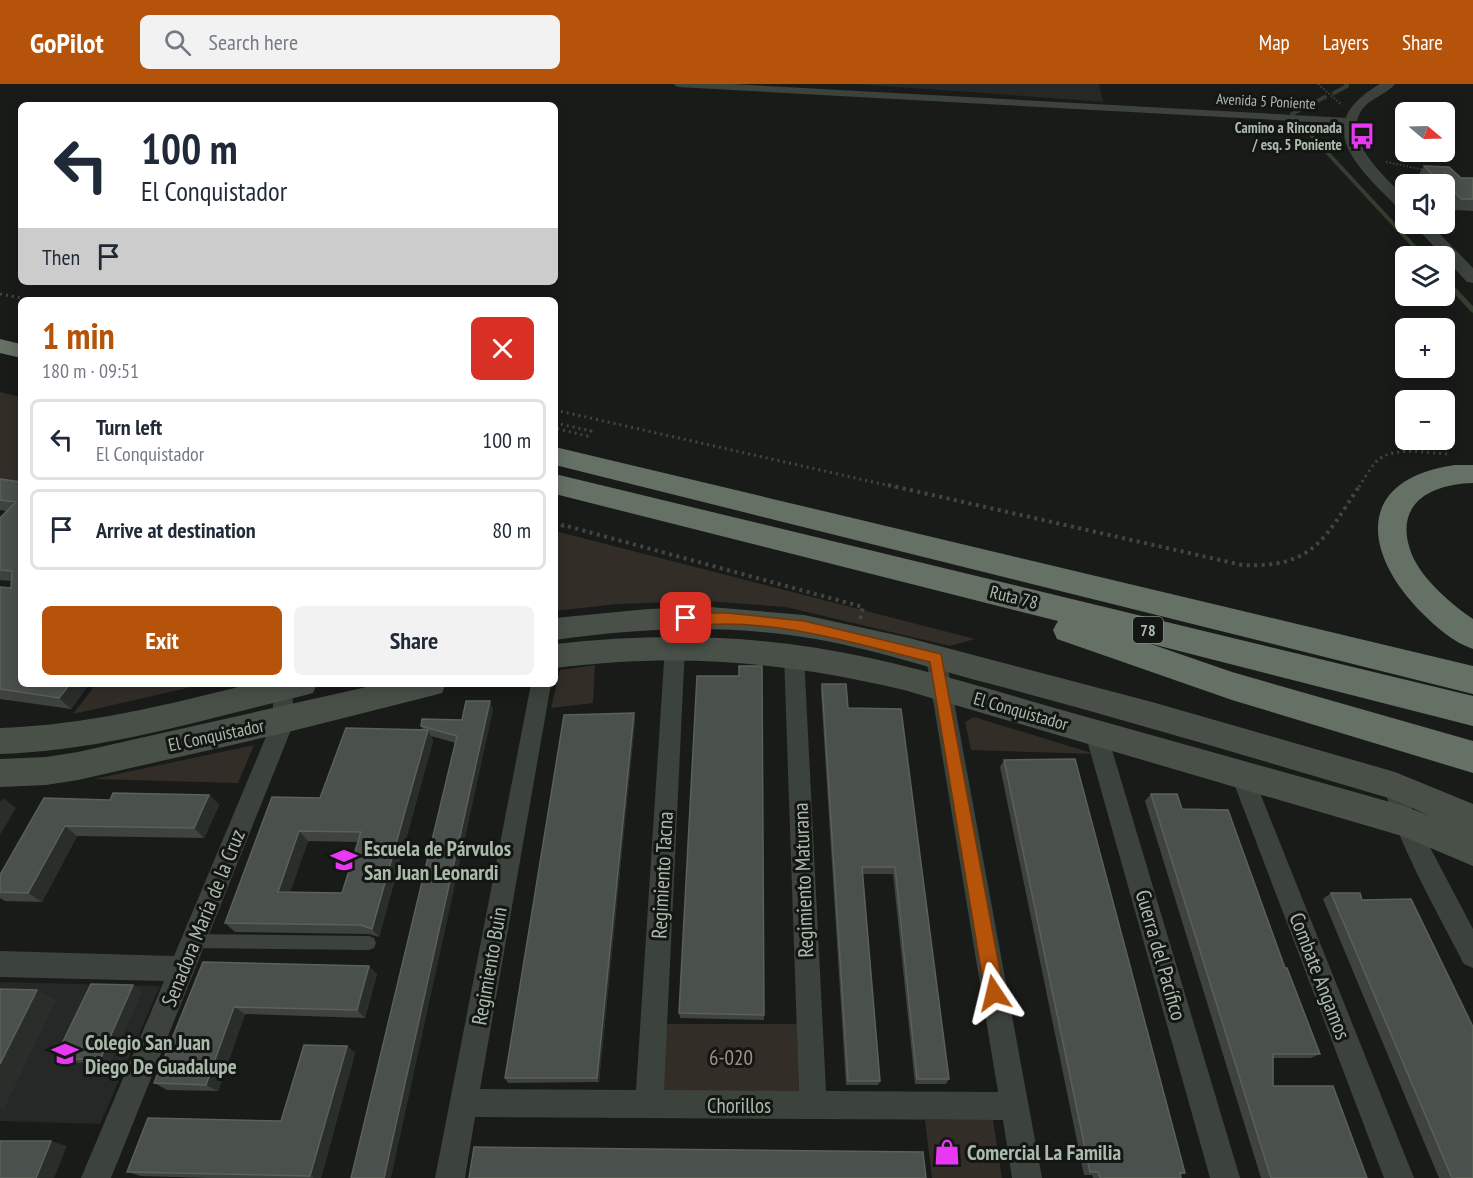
<!DOCTYPE html>
<html lang="en">
<head>
<meta charset="utf-8">
<style>
	:root { --surface:#fff; --page:#f2f2f3; --text:#1f2937; --muted:#747a83; --line:#e0e1e3; --accent:#b45309 }
	body { margin:0; font-family:"PT Sans Narrow",sans-serif; background:var(--page); color:var(--text); height:100vh; display:flex; flex-direction:column; font-size:22px; white-space:nowrap }
	* { box-sizing:border-box; margin:0 }
	p { font-size:20px; color:var(--muted) }
	.icon { flex:none; width:33px; height:33px; fill:none; stroke:currentColor; stroke-width:2; stroke-linecap:round; stroke-linejoin:round }
	.map { position:relative; flex:1; overflow:hidden }
	.sheet { position:absolute; left:18px; top:213px; width:540px; height:390px; display:flex; flex-direction:column; background:var(--surface); border-radius:9px; box-shadow:0 3px 15px #0003 }
	.sheet>* { flex:none }
	.banner { position:absolute; left:18px; top:18px; width:540px; height:183px; border-radius:9px; box-shadow:0 3px 15px #0003; background:#fff; color:var(--text); overflow:hidden }
	.needle { width:39px; rotate:109deg }
	.tools { position:absolute; left:1395px; top:18px; display:grid; gap:12px }
	.tools a { display:grid; place-items:center; width:60px; height:60px; border-radius:9px; background:var(--surface); box-shadow:0 3px 15px #0003; font-size:30px }
	.pin { position:absolute; display:grid; place-items:center; width:51px; height:51px; color:#fff; margin:-26px; border-radius:12px; box-shadow:0 3px 9px #0006 }
	.me { position:absolute; width:66px; margin:-33px; rotate:350deg; stroke-linejoin:round; filter:drop-shadow(0 0 4px #0008) }
	.turn { display:flex; align-items:center; gap:21px; height:126px; padding:0 24px; font-size:27px }
	.turn .icon { width:78px; height:78px; stroke-width:2.5 }
	.turn b { display:block; font-size:42px; line-height:51px }
	.then { display:flex; align-items:center; height:57px; padding:0 24px; background:#0003; gap:12px; font-size:22px }
	.round { display:grid; place-items:center; flex:none; width:63px; height:63px; border-radius:9px; background:var(--page) }
	.overview { display:flex; align-items:center; justify-content:space-between; height:102px; padding:0 24px }
	h1 { font-size:36px; font-weight:700; line-height:45px; color:var(--accent) }
	.cta { display:flex; gap:12px; margin-top:auto; padding:12px 24px }
	.cta a { flex:1; height:69px; border-radius:9px; background:var(--accent); color:#fff; font-size:24px; font-weight:700; line-height:69px; text-align:center }
	.cta a+a { background:var(--page); color:var(--text) }
	ul { padding:0; list-style:none }
	li { display:flex; align-items:center; gap:18px; height:81px; margin:0 12px 9px; padding:0 12px; border:3px solid var(--line); border-radius:9px }
	li div { flex:1 }
	li b { display:block; font-size:22px }
	li em { font-style:normal }
	header { display:flex; align-items:center; gap:36px; box-sizing:border-box; height:84px; padding:0 30px; background:var(--accent); color:#fff }
	header strong { font-size:28px }
	nav { display:flex; gap:33px; margin-inline-start:auto; font-size:21px }
	.search { width:420px; height:54px; background:var(--page); display:flex; align-items:center; gap:15px; box-sizing:border-box; padding:0 21px; border-radius:9px; color:var(--muted); font-size:22px }
	.map>svg:first-child { display:block }
</style>
</head>
<body>
<header>
<strong>GoPilot</strong>
<div class="search"><svg class="icon" aria-label="search" viewBox="0 0 24 24"><circle cx="10" cy="10" r="6"/><path d="M15 15l6 6"/></svg>Search here</div>
<nav><a>Map</a><a>Layers</a><a>Share</a></nav>
</header>
<div class="map">
<svg width="1473" height="1094" viewBox="0 0 1473 1094">
	<rect width="100%" height="100%" fill="#191b19"/>
	<path fill="#252826" d="M854,0H1099L1103,18L984,9Z
		M0,898L160,902L100,1040L0,1037Z"/>
	<path fill="#332d28" d="M0,308L21,313V398L0,396Z
		M555,447L975,555L950,562L786,523L706,517L617,520L555,527Z
		M595,581L593,619L551,624L560,586Z
		M96,600H205L73,630Z
		M974,633L1095,670L971,666L965,638Z
		M254,661L238,699L94,695Z
		M666,940H797L799,1007H663Z
		M925,1036H993L1002,1094H932Z"/>
	<g fill="none" stroke-linecap="round" stroke-linejoin="round">
		<path stroke="#333f2e" stroke-width="4" d="M1334,9L1347,2L1346,0
			M1292,30L1325,13
			M1299,38L1423,172"/>
		<path stroke="#333f2e" stroke-width="5" d="M1444,195L1473,226"/>
		<path stroke="#404740" stroke-width="2" stroke-dasharray="1.5 2" stroke-linecap="butt" d="M1318,0L1342,21
			M1386,78L1425,86"/>
		<path stroke="#404740" stroke-width="3" stroke-dasharray="2 4" stroke-linecap="butt" d="M0,210L33,216
			M555,326L895,403
			M555,339L591,347L587,352L555,344
			M1359,403C1364,395 1369,386 1375,379C1390,361 1427,369 1448,370"/>
		<path stroke="#404740" stroke-width="4" stroke-dasharray="3 4.5" stroke-linecap="butt" d="M888,401L1242,481C1314,484 1324,455 1360,401
			M555,442L561,444L563,441L863,523L860,535"/>
		<path fill="#3c423c" fill-rule="evenodd" d="M193,850L369,852L374,854L376,859L374,864L369,866L193,864L188,862L186,857L188,852Z"/>
		<path fill="#3c423c" fill-rule="evenodd" d="M673,0H732L1348,34L1353,37L1348,40L678,3Z
			M675,554L682,556L685,562L664,1006L799,1007L784,571L787,565L794,563L801,565L804,571L826,1007L998,1008L926,574L929,568L936,566L943,568L946,574L1042,1094H1012L1003,1036L475,1033L465,1094H435L531,600H551L480,1005L636,1006L665,562L668,556Z
			M275,600H291L295,636L111,1094H81L164,897L0,893V867L174,872L273,636V604Z
			M1096,640L1104,643L1107,649L1240,1094H1210L1085,649L1088,643Z
			M1241,679L1249,682L1252,689L1414,1094H1384L1230,689L1233,682Z
			M1395,692L1403,695L1415,735L1473,845V884L1464,880C1449,849 1375,721 1387,695Z"/>
		<path fill="#3c423c" fill-rule="evenodd" d="M1380,0H1395C1385,12 1368,14 1360,29C1344,58 1387,95 1406,114V128L1400,126C1360,85 1307,42 1380,0Z
			M1413,140H1430L1473,184V199L1467,198Z"/>
		<path fill="#485048" fill-rule="evenodd" d="M710,523L804,531L905,553L1152,618L1395,688L1473,720V782L1402,752L904,606C783,577 678,569 555,584V560C643,550 730,550 817,564C905,578 991,606 1076,630C1186,661 1295,691 1404,722L1428,731L1392,715C1257,675 1123,635 987,599C916,580 845,556 772,549C699,541 627,546 555,556V534L648,525Z
			M250,600H317L313,609L302,612C201,636 104,667 0,670V644C86,641 167,621 250,600Z
			M380,600H446L442,609L431,612L284,649L78,696L46,701L0,703V675L46,673L78,668Z"/>
		<path fill="#667166" fill-rule="evenodd" d="M0,255L21,260V274L0,269Z
			M555,363L1473,582V610L555,381Z
			M1455,381H1473V399C1429,400 1392,421 1412,471C1423,496 1451,520 1473,535V565C1453,558 1436,543 1421,528C1362,468 1355,395 1455,381Z
			M555,390L1473,612V642L1148,559L1232,588L1473,657V689L1232,616L1057,555L1053,546L1058,537L555,410Z"/>
	</g>
	<path fill="#3e433f" fill-rule="evenodd" d="M1424,82L1461,94H1473V127L1454,126L1444,117V100H1424L1417,93Z
		M0,395L21,398L89,600L71,625L0,615V503L11,504L12,497L0,496V434L6,427L0,426Z
		M822,600L848,624L901,625L949,995L946,1000H915L893,790H863L880,997L878,1001H846L821,607Z
		M493,626L456,659L431,652L433,657L379,853L369,850L235,848L225,839L320,714L423,646L421,642L462,636ZM308,757L358,758L342,809L290,808Z
		M634,629L635,637L599,998L508,999L505,994Z
		M1004,676L1185,1089L1180,1091L1181,1094H1093L1092,1091H1084L1000,683Z
		M1151,710L1182,725L1285,884L1320,970L1311,974H1273V1002L1367,1094H1261L1145,717Z
		M209,711L219,721L204,754L77,752L42,818L5,817L0,814V791L44,714L110,716Z
		M1331,809L1473,1094H1439L1323,815Z
		M203,878L377,890L365,934L245,930L218,1007L167,1006L154,999Z
		M133,901L142,907L109,980L65,978L55,974Z
		M679,929L764,931V936L680,934Z
		M347,962L355,969L321,1094H209L141,1092L127,1088L281,1037Z"/>
	<path fill="#2a2e2b" d="M70,600H89L71,625L59,614Z
		M490,617L493,626L391,1094H384Z
		M634,629L635,637L599,998L597,994Z
		M428,646L433,657L379,853L372,845Z
		M209,711L219,721L204,754L194,744Z
		M3,714L16,724L0,751V718Z
		M65,742L77,752L42,818L28,809Z
		M299,747L308,757L287,817L278,808Z
		M369,882L377,890L365,934L357,926Z
		M133,901L142,907L109,980L100,976Z
		M37,906L56,916L4,1025L0,1024V980Z
		M234,923L245,930L218,1007L206,1001Z
		M347,962L355,969L321,1094H314L310,1092Z
		M51,1057L67,1062L54,1094H36Z"/>
	<path fill="#4a504b" stroke="#59615a" stroke-width="1.5" fill-rule="evenodd" d="M1424,82L1449,83L1461,94H1473V115H1461L1452,105H1446L1444,104V100H1441Z
		M0,395L21,398V600H70L59,614L0,605V503L11,504L12,487L0,486V434L16,418L0,416Z
		M739,582H762L764,931L679,929L697,592H739Z
		M822,600H846L848,624L901,625L949,995H917L895,783H862L880,997H848Z
		M466,617H490L384,1094H351L457,652L421,642L422,635L462,636Z
		M634,629L597,994H505L564,631Z
		M346,644L428,646L372,845L361,841L225,839L272,713L320,714ZM299,747L361,748L342,809L278,808Z
		M1075,675L1185,1089H1180L1181,1094H1100L1098,1088H1090L1004,676Z
		M113,709L209,711L194,744L65,742L28,809L0,808V791L44,714L110,716Z
		M1151,710H1177L1182,725L1228,726L1285,884H1287L1320,970H1273V1002H1333L1367,1094H1271Z
		M1331,809H1360L1362,816L1411,815L1473,943V1094H1452Z
		M203,878L369,882L357,926L234,923L206,1001L154,999Z
		M91,900L133,901L100,976L55,974Z
		M0,905L37,906L0,980Z
		M304,961L347,962L310,1092L127,1088L148,1034L281,1037Z
		M0,1057H51L36,1094H0Z
		M474,1063L923,1068L926,1094H469Z"/>
	<path fill="#b45309" stroke="#753606" stroke-width="1.5" d="M686,529H727L804,537L941,570L1004,909L1001,915L994,918L988,915L985,909L930,578C862,561 793,540 723,540C711,540 685,544 679,534Z"/>
	<defs>
		<g id="bus-bare" transform="scale(2.07)"><path d="M-5-6H5V4H4V6H2V4H-2V6H-4V4H-5ZM-3.5-4V0h7V-4ZM-3.5 1.2v1.5H-2V1.2ZM2 1.2v1.5H3.5V1.2Z" fill="#e938f4" stroke="#141614" stroke-width="2.5" paint-order="stroke"/></g>
		<g id="school-bare" transform="scale(2.07)"><path d="M0-5L7-2L0 1L-7-2ZM-4 1L0 2.5L4 1V4Q0 6-4 4Z" fill="#e938f4" stroke="#141614" stroke-width="2.5" paint-order="stroke"/></g>
		<g id="shop-bare" transform="scale(2.07)"><path d="M-5-2.5h2.3a2.7 3.5 0 0 1 5.4 0H5L5.5 6h-11ZM-1.5-2.5h3a1.5 2.3 0 0 0-3 0Z" fill="#e938f4" stroke="#141614" stroke-width="2.5" paint-order="stroke"/></g>
	</defs>
	<g fill-rule="evenodd">
		<use href="#bus-bare" x="1362" y="52"/>
		<use href="#school-bare" x="344" y="776"/>
		<use href="#school-bare" x="65" y="970"/>
		<use href="#shop-bare" x="947" y="1068"/>
	</g>
	<g text-anchor="middle" dominant-baseline="central" stroke-width="6" stroke-linejoin="round" paint-order="stroke">
		<g font-size="15" fill="#abbbab" stroke="#141614">
			<text transform="translate(1266 17) rotate(3)">Avenida 5 Poniente</text>
		</g>
		<g font-size="15" font-weight="bold" fill="#abbbab" stroke="#141614" text-anchor="end">
			<text x="1342" y="43">Camino a Rinconada<tspan x="1342" dy="17">/ esq. 5 Poniente</tspan></text>
		</g>
		<rect fill="#141614" stroke="#7e8a7e" stroke-width="1.5" x="1133" y="533" width="30" height="26" rx="4.5"/>
		<g font-size="16" font-weight="bold" fill="#abbbab">
			<text x="1148" y="546">78</text>
		</g>
		<g font-size="18" fill="#abbbab" stroke="#141614">
			<text transform="translate(1014 513) rotate(14)">Ruta 78</text>
			<text transform="translate(1021 627) rotate(16)">El Conquistador</text>
			<text transform="translate(216 651) rotate(-12)">El Conquistador</text>
		</g>
		<g font-size="21" font-weight="bold" fill="#abbbab" stroke="#141614" text-anchor="start">
			<text x="364" y="764">Escuela de Párvulos<tspan x="364" dy="24">San Juan Leonardi</tspan></text>
			<text x="85" y="958">Colegio San Juan<tspan x="85" dy="24">Diego De Guadalupe</tspan></text>
			<text x="967" y="1068">Comercial La Familia</text>
		</g>
		<g font-size="21" fill="#abbbab" stroke="#141614">
			<text transform="translate(662 791) rotate(-87)">Regimiento Tacna</text>
			<text transform="translate(803 796) rotate(-92)">Regimiento Maturana</text>
			<text transform="translate(203 834) rotate(-68)">Senadora María de la Cruz</text>
			<text transform="translate(1161 871) rotate(74)">Guerra del Pacífico</text>
			<text transform="translate(489 882) rotate(-80)">Regimiento Buin</text>
			<text transform="translate(1320 892) rotate(69)">Combate Angamos</text>
			<text x="739" y="1021">Chorillos</text>
		</g>
		<g font-size="21" fill="#a68e82" stroke="#141614">
			<text x="731" y="973">6-020</text>
		</g>
	</g>
</svg>
<div class="tools">
<a><svg class="needle" viewBox="-14 -14 28 28"><path d="M0-13l5 13h-10z" fill="#e53935"/><path d="M0 13l5-13h-10z" fill="#747a83"/></svg></a>
<a><svg class="icon" aria-label="sound" viewBox="0 0 24 24"><path d="M4 9h4l5-4v14l-5-4H4zM17 9q2 3 0 6"/></svg></a>
<a><svg class="icon" aria-label="layers" viewBox="0 0 24 24"><path d="M12 4l9 5-9 5-9-5zM3 14l9 5 9-5"/></svg></a>
<a>+</a>
<a>−</a>
</div>
<div class="pin" style="left:686px;top:534px;background:#d93025"><svg class="icon" aria-label="arrive" viewBox="0 0 24 24"><path d="M6 21V4h12l-3 4 3 4H6"/></svg></div>
<svg class="me" style="left:994px;top:909px" viewBox="-20 -20 40 40"><path d="M0-17L14 15 0 8-14 15z" fill="#b45309" stroke="#fff" stroke-width="4"/></svg>
<div class="banner">
<div class="turn"><svg class="icon" aria-label="left" viewBox="0 0 24 24"><path d="M17 20v-9H6M10 6l-5 5 5 5"/></svg><div><b>100 m</b>El Conquistador</div></div>
<div class="then">Then<svg class="icon" aria-label="arrive" viewBox="0 0 24 24"><path d="M6 21V4h12l-3 4 3 4H6"/></svg></div>
</div>
<section class="sheet">
<div class="overview"><div><h1>1 min</h1><p>180 m · 09:51</p></div><a class="round" style="background:#d93025;color:#fff"><svg class="icon" aria-label="close" viewBox="0 0 24 24"><path d="M6 6l12 12M18 6L6 18"/></svg></a></div>
<ul>
<li><svg class="icon" aria-label="left" viewBox="0 0 24 24"><path d="M17 20v-9H6M10 6l-5 5 5 5"/></svg><div><b>Turn left</b><p>El Conquistador</p></div><em>100 m</em></li>
<li><svg class="icon" aria-label="arrive" viewBox="0 0 24 24"><path d="M6 21V4h12l-3 4 3 4H6"/></svg><div><b>Arrive at destination</b></div><em>80 m</em></li>
</ul>
<div class="cta"><a>Exit</a><a>Share</a></div>
</section>
</div>
</body>
</html>
